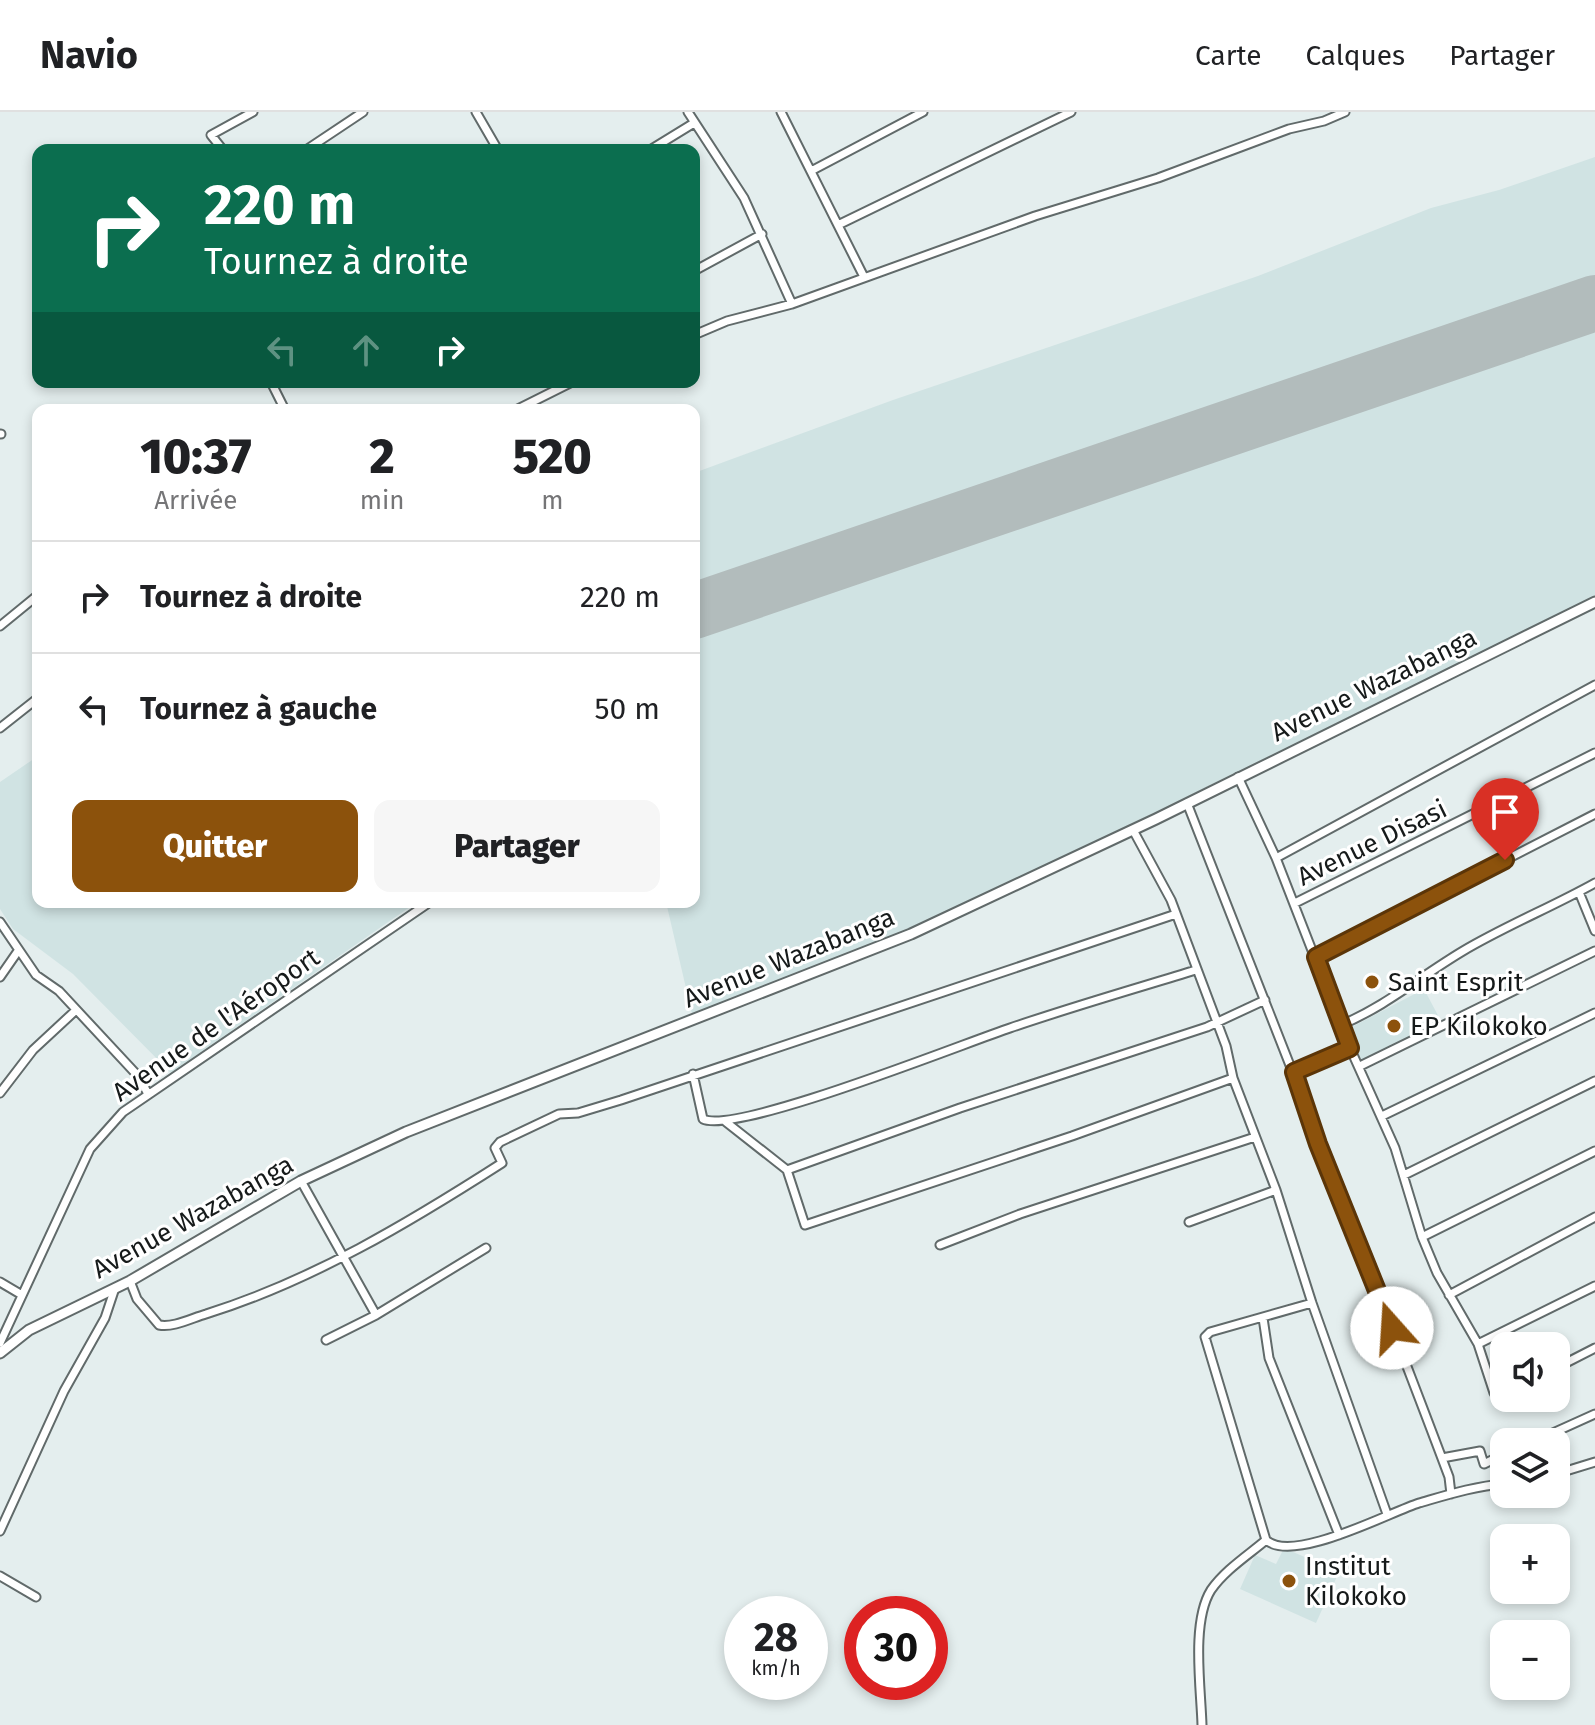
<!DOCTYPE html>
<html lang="fr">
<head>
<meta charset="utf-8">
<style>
	:root { --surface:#fff; --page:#f6f6f6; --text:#202124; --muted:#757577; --line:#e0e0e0; --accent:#8c520c }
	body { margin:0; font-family:"Fira Sans",sans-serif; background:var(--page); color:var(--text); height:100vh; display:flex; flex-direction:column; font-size:30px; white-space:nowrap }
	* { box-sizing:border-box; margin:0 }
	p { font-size:26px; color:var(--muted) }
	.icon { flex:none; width:44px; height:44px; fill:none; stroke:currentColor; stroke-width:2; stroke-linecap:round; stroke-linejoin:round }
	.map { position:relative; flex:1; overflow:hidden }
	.sheet { position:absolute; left:32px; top:292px; width:668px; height:504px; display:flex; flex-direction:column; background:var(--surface); border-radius:16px; box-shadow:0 4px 12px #0003 }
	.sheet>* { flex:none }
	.banner { position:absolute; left:32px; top:32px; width:668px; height:244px; border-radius:16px; box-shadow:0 4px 12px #0003; background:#0b6e4f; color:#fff; overflow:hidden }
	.tools { position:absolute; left:1490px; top:1220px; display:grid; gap:16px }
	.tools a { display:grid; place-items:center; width:80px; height:80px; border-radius:16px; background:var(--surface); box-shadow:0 4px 12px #0003; font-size:40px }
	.speed { position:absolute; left:724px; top:1484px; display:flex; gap:16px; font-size:40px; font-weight:700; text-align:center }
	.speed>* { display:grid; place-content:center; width:104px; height:104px; border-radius:50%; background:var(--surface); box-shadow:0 4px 12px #0003; line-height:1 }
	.speed small { font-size:20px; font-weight:400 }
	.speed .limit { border:12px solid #d22; background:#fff; color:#111 }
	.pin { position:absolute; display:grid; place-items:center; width:68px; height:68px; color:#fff; margin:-82px -34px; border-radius:50% 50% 50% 0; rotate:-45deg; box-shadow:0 0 8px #0007 }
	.pin .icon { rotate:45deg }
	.me { position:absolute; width:88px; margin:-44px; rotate:341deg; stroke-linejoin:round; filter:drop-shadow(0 0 6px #0008) }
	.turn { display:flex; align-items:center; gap:28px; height:168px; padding:0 40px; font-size:36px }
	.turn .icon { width:104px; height:104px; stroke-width:2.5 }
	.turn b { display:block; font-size:56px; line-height:68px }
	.lanes { display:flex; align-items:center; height:76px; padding:0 40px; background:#0003; justify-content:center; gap:40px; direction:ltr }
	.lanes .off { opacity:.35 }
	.eta { display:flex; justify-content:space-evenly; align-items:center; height:136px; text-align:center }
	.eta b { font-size:48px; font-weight:800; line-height:56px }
	.cta { display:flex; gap:16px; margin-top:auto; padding:16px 40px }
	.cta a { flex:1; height:92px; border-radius:16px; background:var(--accent); color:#fff; font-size:32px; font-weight:800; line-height:92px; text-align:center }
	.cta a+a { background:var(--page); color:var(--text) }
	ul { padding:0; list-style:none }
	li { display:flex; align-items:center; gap:24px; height:112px; padding:0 40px; border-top:2px solid var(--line) }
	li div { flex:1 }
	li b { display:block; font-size:30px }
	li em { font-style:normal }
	header { display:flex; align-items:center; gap:48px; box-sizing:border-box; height:112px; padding:0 40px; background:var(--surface); border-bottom:2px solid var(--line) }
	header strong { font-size:38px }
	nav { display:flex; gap:44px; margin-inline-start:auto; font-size:28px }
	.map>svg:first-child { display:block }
</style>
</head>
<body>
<header>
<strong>Navio</strong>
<nav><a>Carte</a><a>Calques</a><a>Partager</a></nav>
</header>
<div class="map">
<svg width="1595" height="1613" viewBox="0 0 1595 1613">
	<rect width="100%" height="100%" fill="#e4eeee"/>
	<path fill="#d0e3e3" d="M1595,45V485L898,826L692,902L666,790H694V361L893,288L1258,164L1431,96L1499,78Z
		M38,644V790H417L171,961L73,862L13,817L0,797V670Z
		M1424,877L1442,911L1363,952L1346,918Z
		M1284,1436L1339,1460L1316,1511L1240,1477L1255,1443L1276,1452Z"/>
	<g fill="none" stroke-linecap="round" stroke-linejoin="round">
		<path stroke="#b2bcbc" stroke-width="56" d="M694,499L1595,191"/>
		<g stroke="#616a6a" stroke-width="11">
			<path id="street" d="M476,0L498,38
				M688,0L744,86L792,192
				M781,0L864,165
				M223,38L211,23L253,0
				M306,38L363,0
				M650,38L694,11
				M811,59L923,0
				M840,112L1071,0
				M694,159L762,122
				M694,223L727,209L792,192L1035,104L1158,66L1289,17L1324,9L1345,0
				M271,270L285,298
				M516,298L572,270
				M0,322H1
				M0,514L38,483
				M0,616L38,586
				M1238,665L1276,746L1350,936L1395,1036L1422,1125L1437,1161L1478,1232L1494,1281L1504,1278
				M1187,691C1275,916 1364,1139 1449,1365L1451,1382
				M1133,718L1171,788L1226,934L1233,966L1276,1078L1312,1191L1387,1402
				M1276,746L1595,573
				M1579,780L1595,819
				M1295,791L1595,641
				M0,810L36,863L59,879L139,965L148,982
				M1316,845L1595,702
				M0,865L18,839
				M1341,913C1386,894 1421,864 1463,839C1505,814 1552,795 1595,771
				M1360,954L1595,839
				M1294,960L1350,936
				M693,962L703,1007C736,1023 962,932 1010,916C1071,895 1134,877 1196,858
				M0,981L33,938L75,899
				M1382,1004L1595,901
				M726,1010L787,1058L805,1113L1072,1024L1233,966
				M787,1058L960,996L1207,915L1265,888
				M1404,1063L1595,969
				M301,1069L376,1203
				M1189,1110L1276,1078
				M1422,1125L1595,1039
				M940,1133L1020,1102L1255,1025
				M130,1169L137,1187L159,1213C173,1216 192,1206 206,1202C312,1169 410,1110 502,1051L495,1036L500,1030L559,1002L578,1001L621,988L1176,802
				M0,1170L22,1183
				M1449,1183L1595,1105
				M1312,1191L1210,1220L1205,1225L1266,1428C1293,1452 1388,1401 1419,1391C1447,1383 1475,1374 1504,1372
				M1263,1206L1269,1246L1339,1423
				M326,1228L376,1203L486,1136
				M0,1231L90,1037L123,1000L430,790
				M1478,1232L1595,1174
				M1556,1256L1595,1236
				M1533,1330L1595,1302
				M1442,1346L1480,1339L1484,1352L1504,1342
				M1556,1362L1595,1350
				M0,1419L64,1279L105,1206L115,1176
				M0,1464L36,1485
				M1202,1613C1201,1576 1191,1510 1211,1478C1225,1458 1247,1444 1266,1428"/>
		</g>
		<g stroke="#616a6a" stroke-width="13">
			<path id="secondary" d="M0,1241L29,1218L130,1169L301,1069L406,1020L911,822L1156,707L1595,490"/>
		</g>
		<use href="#street" stroke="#fff" stroke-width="7"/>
		<use href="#secondary" stroke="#fff" stroke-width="9"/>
	</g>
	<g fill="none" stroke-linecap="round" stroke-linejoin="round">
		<g stroke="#5b3508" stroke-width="20">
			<path id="route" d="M1392,1216L1318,1032L1294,960L1350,936L1316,845L1505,748"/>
		</g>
		<use href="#route" stroke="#8c520c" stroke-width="14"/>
	</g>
	<g fill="#8c520c" stroke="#fff" stroke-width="3">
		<circle cx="1372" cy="870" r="8"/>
		<circle cx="1394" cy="914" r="8"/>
		<circle cx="1289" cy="1469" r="8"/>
	</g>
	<g text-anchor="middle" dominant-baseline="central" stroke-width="6" stroke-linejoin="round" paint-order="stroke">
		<g font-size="26" fill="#161a1a" stroke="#fff">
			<text transform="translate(1374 573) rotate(-26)">Avenue Wazabanga</text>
			<text transform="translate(1372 731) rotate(-26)">Avenue Disasi</text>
			<text transform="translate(789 846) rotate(-22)">Avenue Wazabanga</text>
			<text transform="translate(216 913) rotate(-35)">Avenue de l'Aéroport</text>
			<text transform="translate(193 1105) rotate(-29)">Avenue Wazabanga</text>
		</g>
		<g font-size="26" fill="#161a1a" stroke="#fff" text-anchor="start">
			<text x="1388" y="870">Saint Esprit</text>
			<text x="1410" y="914">EP Kilokoko</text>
			<text x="1305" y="1454">Institut<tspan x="1305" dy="30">Kilokoko</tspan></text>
		</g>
	</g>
</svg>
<div class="tools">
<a><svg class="icon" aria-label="sound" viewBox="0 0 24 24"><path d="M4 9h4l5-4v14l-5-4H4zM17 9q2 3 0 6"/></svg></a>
<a><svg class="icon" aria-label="layers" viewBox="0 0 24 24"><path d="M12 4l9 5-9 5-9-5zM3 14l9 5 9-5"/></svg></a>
<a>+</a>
<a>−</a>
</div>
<div class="speed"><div>28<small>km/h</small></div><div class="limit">30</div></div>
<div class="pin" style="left:1505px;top:748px;background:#d93025"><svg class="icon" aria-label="arrive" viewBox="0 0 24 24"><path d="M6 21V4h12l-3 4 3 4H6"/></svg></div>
<svg class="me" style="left:1392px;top:1216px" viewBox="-20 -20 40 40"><circle r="19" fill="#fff"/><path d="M0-13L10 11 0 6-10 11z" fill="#8c520c"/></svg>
<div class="banner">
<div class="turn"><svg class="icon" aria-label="right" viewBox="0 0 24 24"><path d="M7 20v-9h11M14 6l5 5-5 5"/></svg><div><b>220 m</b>Tournez à droite</div></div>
<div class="lanes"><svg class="icon off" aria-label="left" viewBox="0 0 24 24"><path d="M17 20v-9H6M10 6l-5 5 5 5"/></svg><svg class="icon off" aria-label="ahead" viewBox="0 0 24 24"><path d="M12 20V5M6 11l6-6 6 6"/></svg><svg class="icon" aria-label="right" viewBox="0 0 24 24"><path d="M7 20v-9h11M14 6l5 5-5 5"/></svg></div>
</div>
<section class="sheet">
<div class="eta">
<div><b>10:37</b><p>Arrivée</p></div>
<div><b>2</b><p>min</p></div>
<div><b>520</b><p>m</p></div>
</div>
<ul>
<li><svg class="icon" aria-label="right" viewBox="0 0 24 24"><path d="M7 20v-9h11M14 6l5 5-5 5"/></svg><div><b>Tournez à droite</b></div><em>220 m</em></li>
<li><svg class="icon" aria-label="left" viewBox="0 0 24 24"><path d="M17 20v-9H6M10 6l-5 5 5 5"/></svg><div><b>Tournez à gauche</b></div><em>50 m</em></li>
</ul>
<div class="cta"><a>Quitter</a><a>Partager</a></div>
</section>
</div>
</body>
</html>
